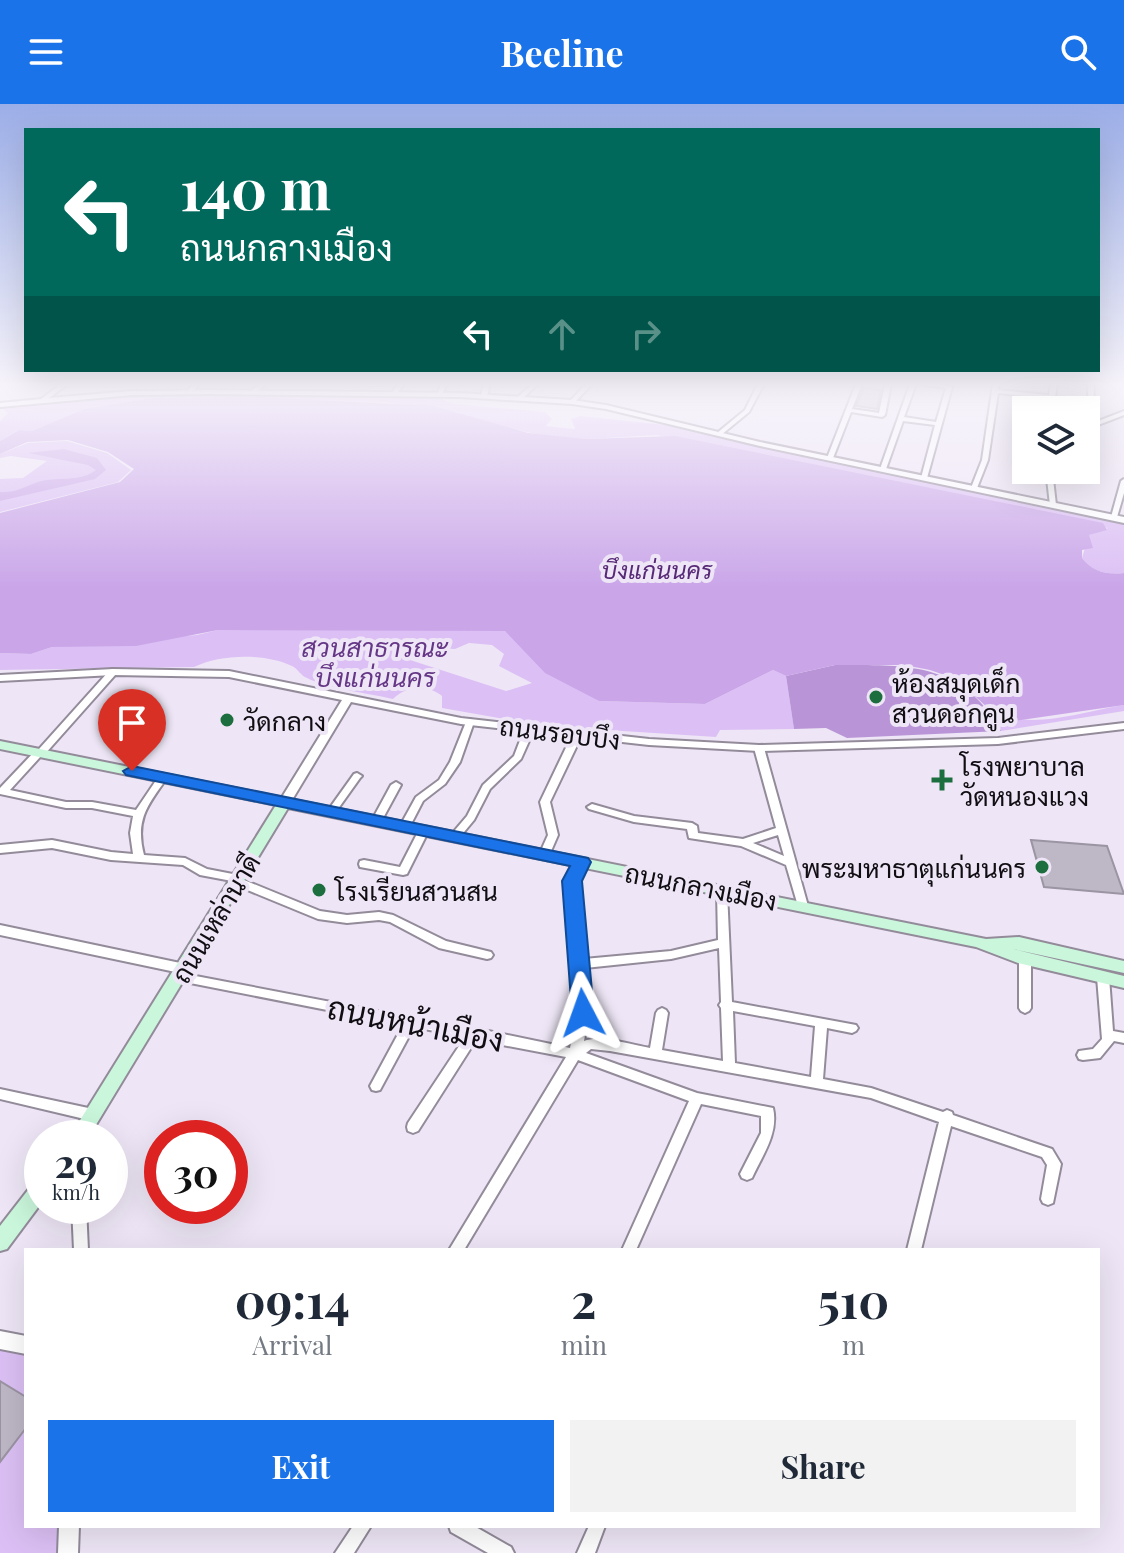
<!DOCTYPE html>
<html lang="en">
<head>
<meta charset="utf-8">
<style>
	:root { --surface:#fff; --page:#f2f2f3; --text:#1f2937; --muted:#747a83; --accent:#1a73e8 }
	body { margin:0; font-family:"Playfair Display",Sarabun,serif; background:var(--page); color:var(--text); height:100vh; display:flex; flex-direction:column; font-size:30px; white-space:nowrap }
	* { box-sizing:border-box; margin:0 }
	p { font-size:26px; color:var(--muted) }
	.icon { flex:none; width:44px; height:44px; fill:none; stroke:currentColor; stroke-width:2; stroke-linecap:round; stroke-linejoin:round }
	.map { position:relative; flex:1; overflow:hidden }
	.panel { position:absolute; left:24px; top:1144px; width:1076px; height:280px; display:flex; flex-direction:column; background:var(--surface); border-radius:0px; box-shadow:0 8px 32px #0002 }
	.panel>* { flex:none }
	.banner { position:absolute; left:24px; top:24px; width:1076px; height:244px; border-radius:0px; box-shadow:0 8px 32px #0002; background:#00695c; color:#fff; overflow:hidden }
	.fabs { position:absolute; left:1012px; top:292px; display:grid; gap:16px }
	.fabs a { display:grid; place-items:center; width:88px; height:88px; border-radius:0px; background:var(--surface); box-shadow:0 8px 32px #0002; font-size:40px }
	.speed { position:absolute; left:24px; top:1016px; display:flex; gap:16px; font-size:40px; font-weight:700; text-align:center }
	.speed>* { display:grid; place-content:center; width:104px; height:104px; border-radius:50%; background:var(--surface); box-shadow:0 8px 32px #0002; line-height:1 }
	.speed small { font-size:20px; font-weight:400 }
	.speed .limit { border:12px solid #d22; background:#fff; color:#111 }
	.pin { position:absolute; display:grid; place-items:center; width:68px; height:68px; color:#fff; margin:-82px -34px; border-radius:50% 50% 50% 0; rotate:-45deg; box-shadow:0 0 8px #0007 }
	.pin .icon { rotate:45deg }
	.me { position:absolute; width:88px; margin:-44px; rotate:356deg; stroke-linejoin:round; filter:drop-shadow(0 0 6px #0008) }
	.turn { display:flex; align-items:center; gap:28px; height:168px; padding:0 24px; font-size:36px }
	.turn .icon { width:104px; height:104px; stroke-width:2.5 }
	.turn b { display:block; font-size:56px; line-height:68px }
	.lanes { display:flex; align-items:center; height:76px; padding:0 24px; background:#0003; justify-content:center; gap:40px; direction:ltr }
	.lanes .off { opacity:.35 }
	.eta { display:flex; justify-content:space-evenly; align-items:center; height:136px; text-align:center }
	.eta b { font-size:48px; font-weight:700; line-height:56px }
	.cta { display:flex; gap:16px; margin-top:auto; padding:16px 24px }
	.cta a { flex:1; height:92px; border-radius:0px; background:var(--accent); color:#fff; font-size:32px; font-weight:700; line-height:92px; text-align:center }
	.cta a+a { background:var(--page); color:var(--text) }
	header { display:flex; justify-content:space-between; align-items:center; height:104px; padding:0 24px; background:var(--accent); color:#fff; font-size:36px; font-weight:700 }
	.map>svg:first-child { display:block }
</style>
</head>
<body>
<header><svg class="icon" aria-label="menu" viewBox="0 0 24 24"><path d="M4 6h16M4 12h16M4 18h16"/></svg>Beeline<svg class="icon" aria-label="search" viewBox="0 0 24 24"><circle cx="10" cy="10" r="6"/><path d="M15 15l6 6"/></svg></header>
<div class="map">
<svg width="1124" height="1449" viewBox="0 0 1124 1449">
	<rect width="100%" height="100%" fill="#eee6f6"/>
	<path fill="#dcc0f5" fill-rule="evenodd" d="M206,290L435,293L454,300L545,308L552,315L546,322L575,325L571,315L580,312L667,321L1124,418V469C1107,471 1093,468 1082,454L1089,431L1108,424L657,331L587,335L541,331L387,298L190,293L151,294L84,305L32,327L18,326L0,337V317L8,309L0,303L116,293Z
		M67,337L107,349L131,366L118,378L0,408V375L23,374L47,357L11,352L0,354V350L28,339Z
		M338,524L505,527L599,597L705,600L773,566L786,572L794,625L720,626L716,633L545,622L442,604V592C427,580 406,582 393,595C368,589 328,585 307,574C301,572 298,565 292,562C264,549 221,550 194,563L0,566V549L31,550L52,543L197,531L218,526ZM469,539L492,541L504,550L499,562L532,579L506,587L407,555L413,543L455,545Z
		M1124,601V607L1001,627L989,605C1025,629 1084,607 1124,601Z
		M0,1242L26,1246V1422H61V1449H0Z"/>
	<path fill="#b995d8" d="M835,561C906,561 962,557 1001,627L847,634L826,624L794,625L786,572Z"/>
	<path fill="#caa6e9" d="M259,293L434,302L528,329L587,335L675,332L1103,419L1107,426L1089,431L1093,444L1082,446V454C1093,468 1107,471 1124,469V601L1014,617L989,605L956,575L930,566L904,561H835L786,572L773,566L705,600L599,597L545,569L505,527L218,526L136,542L52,543L31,550L0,549V409L120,378L134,365L108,348L68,336L27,338L0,350V337L19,326L32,327L84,305L151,294Z
		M64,345L97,354L106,366L95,375L0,397V388C15,389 24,383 38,378C58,372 79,379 96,366L88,361L28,349Z"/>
	<path fill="#beb7c6" stroke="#9b94a3" stroke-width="2" d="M864,284L881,286L877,305L856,302Z
		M1031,736L1107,742L1124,790L1044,783Z
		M0,1277L26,1293V1324L0,1358Z"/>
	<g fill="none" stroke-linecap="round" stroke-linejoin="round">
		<g stroke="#938b9a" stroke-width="4">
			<path id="minor" d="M193,280H199L192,289H188L187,288Z
				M260,280H266L255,289H251V287Z
				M398,280H404L396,291H392L391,290Z
				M441,280H447L441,292H437Z
				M484,280H490L487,292L484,294L481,292Z
				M532,280H538L522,295H518V293Z
				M586,280H592L574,299H570V297Z
				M758,280H764L749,308L721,331H717V329L745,306Z
				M856,280H862L852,305L879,309L885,280H891L885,311L882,313L851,308L833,354L828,355L827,354Z
				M910,280H916L904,313L936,318L946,284L919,280H934L952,283L927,374L924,376L921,374L935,321L903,317L886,365L883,367L880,365Z
				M993,280H999L998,286L1049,291L1051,280H1057L1055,293L1052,295L998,289L988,356L977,384L974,386L971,384L982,356Z
				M1088,280H1094L1093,319L1124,307V311L1093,323V344L1089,356L1086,358L1088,303L1052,299V306H1046V297L1049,295L1088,299Z
				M1046,366H1052L1056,401L1053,403L1050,401Z
				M1062,366H1085L1083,370L1081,371Z
				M1124,375V389L1117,413L1112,414L1111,413L1121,377Z
				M113,565L116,566V570L44,651L41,652L10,686L66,698H92L136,706L159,672H165L167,674C147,702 135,716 144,751L185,754L207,765L243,772L244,776L320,807L347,811L379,808L393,811L446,837L491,848L493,851L491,854L487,855L439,844L390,818L379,816L347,819L318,815L233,780L232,777L200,771L183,761L111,756L52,744L0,749V741L52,736L111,748L133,750L130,729L133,712L92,704H66L0,690V684L36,646L39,645L110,566Z
				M470,615L474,618L460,658L445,680L423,697L409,724H401L400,722L416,693L439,676L450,658L466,618Z
				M529,623L534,626L521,655L490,685L474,716L459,734H451L450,732L467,712L483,681L514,652L524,626Z
				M577,628L582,631L550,698L558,731L548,754L544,755L539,751L548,731L540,698L572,631Z
				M759,641L764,644L808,802L807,805H799L798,802L786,761L741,742L689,734L687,725L634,718L589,705L587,703L592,700L634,712L692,719L697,722L698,729L743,735L776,724L754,644ZM778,731L784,752L753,739Z
				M357,669L362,672L360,674L335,709H329L327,707L329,705L354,670Z
				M396,678L401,681L382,716L377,719L373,718L372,716L391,681Z
				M424,723L429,726L407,770L403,771L360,763L359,760L360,757L364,756L400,763L419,726Z
				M582,754L587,758L577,777L584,855L671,847L718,836L717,787L718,784H726L727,787L732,898L856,921L858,924L856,927L852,929L827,924L823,975L871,984L943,1008L947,1006L952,1008L953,1011L1052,1045L1061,1060L1053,1099L1048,1101L1043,1099L1041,1095L1047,1061L1042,1053L951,1022L921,1146H907L939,1018L871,994L610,947L591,945L586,949L697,989L773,1004C779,1029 762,1052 752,1074L747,1076L742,1074L740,1070L761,1029V1012L701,1000L636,1146H622L689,997L578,956L464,1146H449L566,953L476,936L418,1027L413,1029L408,1027L407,1023L408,1019L465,933L414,923L380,986L376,987L372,986L370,982L403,921L180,877L176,876L174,873L176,870L180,869L472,925L474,924L570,944L577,909L567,777L578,755ZM719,844L721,898L719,901L721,904L723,957L662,946L668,909L666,906L662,904L658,906L656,909L650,944C632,941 600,931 584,937L589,909L585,864L671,855ZM733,907L815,922L811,973L735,959Z
				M1025,851L1029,852L1031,855V904L1029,907L1025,909L1021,907L1019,904V855L1021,852Z
				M1103,869L1107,870L1109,873L1113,927L1124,929V939L1114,937L1100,954L1083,956L1079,955L1077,951L1079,947L1093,945L1102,935L1097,873L1099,870Z
				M0,985L93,1005L98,1007L99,1011L98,1015L93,1017L0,995Z
				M72,1102H86L88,1146H74Z
				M353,1422H371L354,1449H335Z
				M449,1422H474L511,1443L514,1449H488L451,1428Z
				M589,1422H605L595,1449H577Z"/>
		</g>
		<g stroke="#938b9a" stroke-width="4">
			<path id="tertiary" d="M61,280H68L49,294L132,287L208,286L460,289L572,296L606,301L760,338L1124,413V419L760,342L606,305L572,300L460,293L208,290L132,291L0,303V299L41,295Z
				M113,565L229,567L461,614L649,635L759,641L998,634L1124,619V625L998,640L759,647L649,641L461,620L351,598L289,701L285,702L279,698L342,596L229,573L113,571L0,577V571Z
				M0,821L185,860L190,861L192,865L190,869L185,870L0,831Z
				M0,1227L26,1232V1250L0,1245Z
				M59,1422H79L78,1449H58Z"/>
		</g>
		<g stroke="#938b9a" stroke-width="4">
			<path id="secondary" d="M0,637L986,835L1019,833L1124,857V869L1013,845L1124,872V884L1018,859L976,843L288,704L88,1034H69L276,701L0,645Z
				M42,1074V1098L7,1145L0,1147V1122L35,1077Z"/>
		</g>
		<use href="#minor" fill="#fff" fill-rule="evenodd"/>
		<use href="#tertiary" fill="#fff" fill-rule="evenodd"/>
		<use href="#secondary" fill="#caf7dc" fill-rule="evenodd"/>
	</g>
	<linearGradient id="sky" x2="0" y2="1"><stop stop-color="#9caee8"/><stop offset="0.58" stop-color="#f7f4fb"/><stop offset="1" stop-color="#f7f4fb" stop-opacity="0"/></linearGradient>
	<rect width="1124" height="483" fill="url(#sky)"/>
	<path fill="#1a73e8" stroke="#114b97" stroke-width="2" d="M132,662L588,754L591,758L582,777L594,909L591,915H575L572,909L562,777L570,762L126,671L123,667Z"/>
	<g fill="#1d6e3e" stroke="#eee6f6" stroke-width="3">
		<circle cx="876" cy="593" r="8"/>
		<circle cx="227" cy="616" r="8"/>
		<path d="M938 664h8v8h8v8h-8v8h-8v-8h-8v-8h8z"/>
		<circle cx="1042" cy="763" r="8"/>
		<circle cx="319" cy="786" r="8"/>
	</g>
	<g text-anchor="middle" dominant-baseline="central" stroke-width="8" stroke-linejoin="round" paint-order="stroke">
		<g font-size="24" font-style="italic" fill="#572977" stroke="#eee6f6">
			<text x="657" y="465">บึงแก่นนคร</text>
		</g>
		<g font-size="26" font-style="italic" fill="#653786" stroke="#eee6f6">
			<text x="375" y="542">สวนสาธารณะ<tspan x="375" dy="30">บึงแก่นนคร</tspan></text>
		</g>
		<g font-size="26" fill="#110e13" stroke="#eee6f6" text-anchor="start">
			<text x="892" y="578">ห้องสมุดเด็ก<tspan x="892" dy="30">สวนดอกคูน</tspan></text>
			<text x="243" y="616">วัดกลาง</text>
			<text x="960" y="661">โรงพยาบาล<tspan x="960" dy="30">วัดหนองแวง</tspan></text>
			<text x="1026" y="763" text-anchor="end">พระมหาธาตุแก่นนคร</text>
			<text x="335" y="786">โรงเรียนสวนสน</text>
		</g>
		<g font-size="26" fill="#110e13" stroke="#eee6f6">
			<text transform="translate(560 628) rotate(7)">ถนนรอบบึง</text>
			<text transform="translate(701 782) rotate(11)">ถนนกลางเมือง</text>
			<text transform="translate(215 814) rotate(-59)">ถนนเหล่านาดี</text>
		</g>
		<g font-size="32" fill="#110e13" stroke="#eee6f6">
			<text transform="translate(416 918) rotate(11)">ถนนหน้าเมือง</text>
		</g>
	</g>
</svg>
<div class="fabs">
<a><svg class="icon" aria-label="layers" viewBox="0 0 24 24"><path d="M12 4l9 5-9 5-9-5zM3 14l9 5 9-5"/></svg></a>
</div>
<div class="speed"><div>29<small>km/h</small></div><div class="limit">30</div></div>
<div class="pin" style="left:132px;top:667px;background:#d93025"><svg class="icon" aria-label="arrive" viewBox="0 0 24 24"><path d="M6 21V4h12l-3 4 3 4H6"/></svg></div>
<svg class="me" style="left:583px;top:909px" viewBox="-20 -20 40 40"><path d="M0-17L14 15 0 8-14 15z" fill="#1a73e8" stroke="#fff" stroke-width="4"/></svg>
<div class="banner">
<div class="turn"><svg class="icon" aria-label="left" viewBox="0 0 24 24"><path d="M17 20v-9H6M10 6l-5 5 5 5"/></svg><div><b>140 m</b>ถนนกลางเมือง</div></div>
<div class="lanes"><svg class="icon" aria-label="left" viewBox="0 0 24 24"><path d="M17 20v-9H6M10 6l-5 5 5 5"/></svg><svg class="icon off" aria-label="ahead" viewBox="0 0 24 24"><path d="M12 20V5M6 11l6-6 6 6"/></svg><svg class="icon off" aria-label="right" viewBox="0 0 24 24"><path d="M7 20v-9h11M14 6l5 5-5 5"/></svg></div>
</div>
<section class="panel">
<div class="eta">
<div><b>09:14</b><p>Arrival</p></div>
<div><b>2</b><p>min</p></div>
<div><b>510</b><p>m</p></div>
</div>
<div class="cta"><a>Exit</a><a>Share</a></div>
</section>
</div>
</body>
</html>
